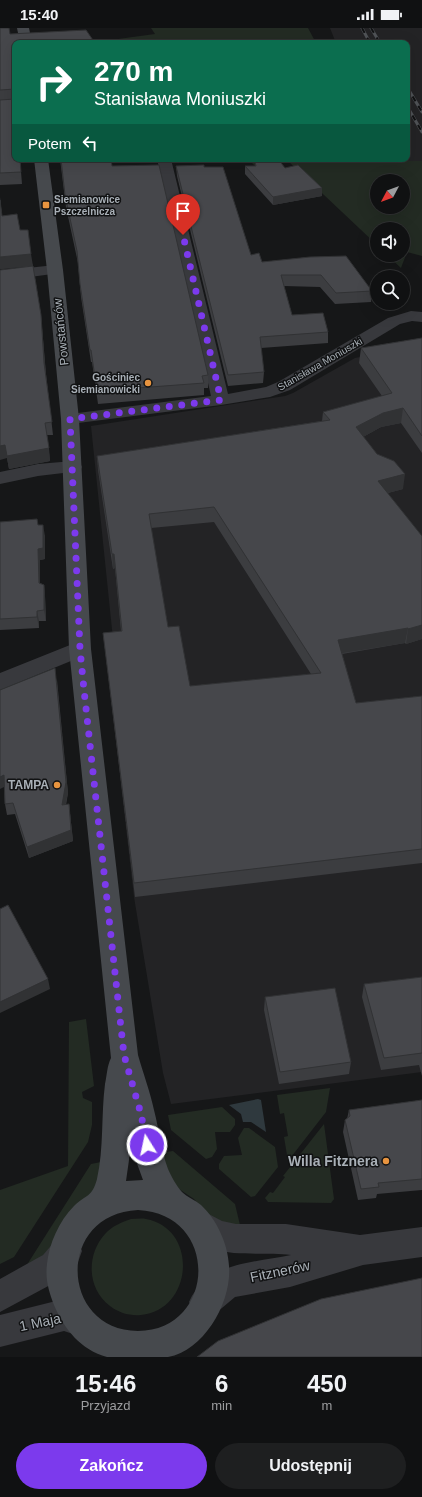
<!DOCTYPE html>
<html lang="pl">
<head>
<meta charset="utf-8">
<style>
	:root { --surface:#101112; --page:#1e1f20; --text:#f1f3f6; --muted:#9c9d9f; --line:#303132; --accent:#7c3aed }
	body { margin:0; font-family:Arial,sans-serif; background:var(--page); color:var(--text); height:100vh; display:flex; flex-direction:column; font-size:15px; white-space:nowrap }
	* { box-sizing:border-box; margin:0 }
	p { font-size:13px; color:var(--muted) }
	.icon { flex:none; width:22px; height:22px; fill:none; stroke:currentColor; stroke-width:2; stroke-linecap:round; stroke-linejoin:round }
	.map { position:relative; height:1329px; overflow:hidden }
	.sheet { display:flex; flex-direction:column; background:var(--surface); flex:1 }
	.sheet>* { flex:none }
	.banner { position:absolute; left:12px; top:12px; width:398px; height:122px; border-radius:8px; box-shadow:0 4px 16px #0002,0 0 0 1px var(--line); background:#0b6e4f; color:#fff; overflow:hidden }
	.needle { width:26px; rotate:229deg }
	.controls { position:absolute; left:370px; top:146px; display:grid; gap:8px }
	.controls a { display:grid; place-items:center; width:40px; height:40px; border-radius:50%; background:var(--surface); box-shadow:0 4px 16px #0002,0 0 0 1px var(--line); font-size:20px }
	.pin { position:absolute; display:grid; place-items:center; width:34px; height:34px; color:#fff; margin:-41px -17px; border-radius:50% 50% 50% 0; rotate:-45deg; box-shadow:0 0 4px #0007 }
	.pin .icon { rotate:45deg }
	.me { position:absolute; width:44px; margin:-22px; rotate:350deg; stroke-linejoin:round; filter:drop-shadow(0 0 3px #0008) }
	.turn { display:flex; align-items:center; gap:14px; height:84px; padding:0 16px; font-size:18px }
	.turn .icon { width:52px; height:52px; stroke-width:2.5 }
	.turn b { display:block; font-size:28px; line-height:34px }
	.then { display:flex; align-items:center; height:38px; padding:0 16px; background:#0003; gap:8px; font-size:15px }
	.eta { display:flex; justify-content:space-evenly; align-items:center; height:68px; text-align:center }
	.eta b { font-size:24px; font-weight:600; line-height:28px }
	.action { display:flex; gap:8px; margin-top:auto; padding:8px 16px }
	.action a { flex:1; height:46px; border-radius:24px; background:var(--accent); color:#fff; font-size:16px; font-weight:600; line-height:46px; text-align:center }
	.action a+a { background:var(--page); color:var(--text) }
	.status { display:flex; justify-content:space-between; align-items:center; height:28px; padding:0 20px; background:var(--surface); direction:ltr }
	.status svg { height:11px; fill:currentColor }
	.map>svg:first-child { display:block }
</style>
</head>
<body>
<div class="status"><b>15:40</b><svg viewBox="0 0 49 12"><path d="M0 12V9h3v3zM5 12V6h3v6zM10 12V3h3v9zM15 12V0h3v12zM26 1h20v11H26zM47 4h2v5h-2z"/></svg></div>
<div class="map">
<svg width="422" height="1329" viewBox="0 0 422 1329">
	<rect width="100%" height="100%" fill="#161718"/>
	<path fill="#232325" d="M330,0H422V133H385L384,131H407V15H336Z
		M422,317V1044L171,1076L163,1045L134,869L105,619L113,611L91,398L285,368L293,365L355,330Z"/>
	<path fill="#232b23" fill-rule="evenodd" d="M151,0H308L316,15H96V14L155,6Z
		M248,131H384L385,133H422V228L407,224L401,240L387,227H403V201H377V217L289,134L257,140ZM377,153H403V179H377Z
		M86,991L94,1058L82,1064L83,1070L92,1074V1097L88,1114L14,1229L0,1236V1162L68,1138L69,994Z
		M330,1060L326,1084L288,1133L284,1109L288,1108L284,1085L280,1086L277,1067Z
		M222,1079L235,1091V1097L230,1104H215L217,1121L212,1129L206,1131L171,1102L168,1087Z
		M324,1096L334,1171L331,1175L268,1174L265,1170L270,1164L273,1165L285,1149L283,1148Z
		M244,1100H249L275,1119L278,1139L255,1168L251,1169L219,1141V1136L224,1128L242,1127L238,1110Z
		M173,1123L235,1176L240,1197L237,1202L207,1187L194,1171L173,1157L158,1125Z
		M106,1133L105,1146L57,1216L23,1243L91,1136Z
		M131,1191C136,1191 142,1190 146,1191C199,1201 193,1282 141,1287C130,1288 119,1285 110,1278C87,1261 86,1227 105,1206C112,1198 122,1194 131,1191Z"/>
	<path fill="#2f393e" d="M258,1071L261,1072L266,1104L251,1094H243L241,1086L229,1077Z"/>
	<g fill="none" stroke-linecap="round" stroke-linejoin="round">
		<path fill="#38393d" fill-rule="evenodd" d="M157,131H171L228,366L266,359L278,354L388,290L411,283L422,284V294L412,293L400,296L290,362L270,369L221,377L70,396L64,395L61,391L64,387L70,386L211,368Z
			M55,237L60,239L63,242L60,245L0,253V243Z
			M73,433L80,435L82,439L80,443L38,448L0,456V444L38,436Z
			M80,613L88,616L91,621L88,626L0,662V645Z
			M199,1181L222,1193L236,1196H286L360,1207L422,1199V1229L363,1237L290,1259L235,1269L216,1285L205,1290L194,1285L189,1274C206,1234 254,1235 291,1227C258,1222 200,1236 184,1196L188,1185Z
			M67,1208L78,1212L82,1223L78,1234L65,1249L0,1284V1251L43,1227L56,1212Z
			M64,1271L90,1281L95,1292L90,1303L79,1308L64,1303L0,1319V1287Z"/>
		<path fill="#46494d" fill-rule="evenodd" d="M17,0H29L32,15H20Z
			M34,131H48L63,242L79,391L91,621L138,1027C143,1045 150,1063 154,1082C159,1101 161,1123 168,1141C171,1148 177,1159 182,1164C187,1169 195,1172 201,1177C217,1192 228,1216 229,1238C232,1273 205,1322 168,1329C158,1329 147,1329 137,1329C128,1329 116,1329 107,1329C81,1322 64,1301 54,1277C49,1264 45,1251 47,1236C49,1216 59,1193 74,1178C86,1166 92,1170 97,1151C104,1120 101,1087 105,1056C107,1047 107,1038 111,1030L69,621L61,391L47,242ZM130,1104L135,1130L143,1152L126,1153L129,1132ZM138,1182C221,1186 216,1303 138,1303C60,1303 55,1186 138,1182Z"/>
		<g stroke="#4f5256" stroke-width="3">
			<path id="rail" d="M362,0L370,15
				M371,0L380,15
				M407,59L422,84
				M407,78L422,104"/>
		</g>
		<use href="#rail" stroke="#111213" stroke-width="2" stroke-dasharray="5.5" stroke-linecap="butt"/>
	</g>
	<path fill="#3c3d40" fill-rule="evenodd" d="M0,0L10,6L15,15V131H20L22,156L0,157Z
		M60,131H111L112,138L208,347V360H204V367L98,376L92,334H91L81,269L78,235L66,179Z
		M255,134L285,140L322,168L273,177L245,146V138H255Z
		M176,138L251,227L262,234L310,229L372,263L371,274L335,276L320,259L284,258L292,287L328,304V315L261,320L264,344L263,355L228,358L177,148Z
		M0,169L2,188L20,202L33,238L41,287L46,346L53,407H47L50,433L9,441L7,430L20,239L0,241Z
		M422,310V425L401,395L381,399L363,409L403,461L388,465L422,611L406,616L405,615L342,626L356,675L422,668V835L135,869L103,605L121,603L115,540L113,541L98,442L97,428L322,393L323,384L382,368L359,335L361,320ZM214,494L311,646L190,658L168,599L151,500Z
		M0,494L38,497L45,508V531L40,532V555L44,557L45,568L46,593H39V600L0,602Z
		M57,652L68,765L66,777L69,776L73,813L29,830L15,786L7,787L5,776L4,759Z
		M422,949V1048L419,1037L381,1042L362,969L364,956Z
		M265,969L351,1034L349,1046L279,1056L264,982Z
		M422,1072V1162L377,1166L376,1170L358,1172L343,1104L345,1092L347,1091L349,1082Z"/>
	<path fill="#313234" d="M322,160V168L273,177V169Z
		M31,226L33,238L0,241V229Z
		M41,287L42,300L46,348L44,335Z
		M403,380L401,395L381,399L354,414L356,399L383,385Z
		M5,417L49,420L50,433L9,441L7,430L0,432V418Z
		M405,446L403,461L376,468L378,453Z
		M43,497L45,508V531L40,532V565L39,555L38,521Z
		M112,526H114L115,540L113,541Z
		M44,557L45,568L46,593L44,582Z
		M37,583L39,593V600L37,589Z
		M422,597V611L406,616L408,601Z
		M408,600L405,615L337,626L338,612Z
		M55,640L68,765L63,788L62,777Z
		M4,747L6,758L0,761V749Z
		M69,776L73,813L29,830L27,819Z
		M48,951L50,961L0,985V974Z"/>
	<path fill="#46474b" stroke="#313234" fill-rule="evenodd" d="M0,0H9L10,6L86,2L95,15H15V131H20L21,144L0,145V72L15,71V61L0,62Z
		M61,131H111L112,138L159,137L208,347L202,348L204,355L97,363L91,322H90L80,256L77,223L65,167Z
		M274,131H278L285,140L298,137L322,160L273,169L245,138H256L255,134Z
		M204,137V139H223L251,227L259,225L262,234L310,229L346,228L372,263L336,265L321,247H281L292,287L323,285L328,304L260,309L264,344L228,347L176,138Z
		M0,172L2,188L17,186L20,202H28L31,226L0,229Z
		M33,238L41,287L44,335L52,394L45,395L49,420L7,428L5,417L0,418V242Z
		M422,310V408L403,380L383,385L356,399L377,426L394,433L405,446L378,453L422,508V597L408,601V600L338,612L356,675L422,668V821L134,855L103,605L122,603L114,526H112L97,428L330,392L323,384L392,365L361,320ZM214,479L321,645L190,658L179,598L168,599L149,486Z
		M37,491L38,497H43V520L38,521L39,555L44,557V582L37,583V589L0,591V494Z
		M55,640L66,754L62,777L69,776L71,802L27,819L13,775L5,776L4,747L0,749V662Z
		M8,877L48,951L0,974V881Z
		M422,949V1025L384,1030L364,956Z
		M335,960L351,1034L280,1044L265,969Z
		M422,1072V1151L378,1155L379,1159L361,1161L345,1092L350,1088L349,1082Z
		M422,1250V1329H197L218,1313L321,1271Z"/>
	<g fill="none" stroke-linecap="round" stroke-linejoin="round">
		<path stroke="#7c3aed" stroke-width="7" stroke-dasharray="0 12.6" d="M147,1117L141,1086L124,1027L84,662L80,621L70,391L221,372L183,207"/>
	</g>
	<g fill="#e8943f" stroke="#111213" stroke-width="1.5">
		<rect x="42" y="173" width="8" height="8" rx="2"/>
		<circle cx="148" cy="355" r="4"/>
		<circle cx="57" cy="757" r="4"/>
		<circle cx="386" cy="1133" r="4"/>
	</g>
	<g text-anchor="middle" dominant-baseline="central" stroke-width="3" stroke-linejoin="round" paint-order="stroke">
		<g font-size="10" font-weight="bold" fill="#a9b0b7" stroke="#111213" text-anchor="start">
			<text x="54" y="171">Siemianowice<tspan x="54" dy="12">Pszczelnicza</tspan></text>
			<text x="140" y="349" text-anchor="end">Gościniec<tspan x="140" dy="12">Siemianowicki</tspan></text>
		</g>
		<g font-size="10" fill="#a9b0b7" stroke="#111213">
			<text transform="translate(320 336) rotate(-30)">Stanisława Moniuszki</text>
		</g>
		<g font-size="12" fill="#a9b0b7" stroke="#111213">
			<text transform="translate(61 304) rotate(-96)">Powstańców</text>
		</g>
		<g font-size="12" font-weight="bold" fill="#a9b0b7" stroke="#111213" text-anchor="end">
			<text x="49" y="757">TAMPA</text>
		</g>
		<g font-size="14" font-weight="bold" fill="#a9b0b7" stroke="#111213" text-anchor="end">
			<text x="378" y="1133">Willa Fitznera</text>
		</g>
		<g font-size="14" fill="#a9b0b7" stroke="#111213">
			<text transform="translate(280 1243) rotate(-12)">Fitznerów</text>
			<text transform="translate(40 1294) rotate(-12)">1 Maja</text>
		</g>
	</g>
</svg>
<div class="controls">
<a><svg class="needle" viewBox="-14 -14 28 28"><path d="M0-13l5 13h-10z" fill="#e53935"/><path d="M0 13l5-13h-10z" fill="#9c9d9f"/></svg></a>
<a><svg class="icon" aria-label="sound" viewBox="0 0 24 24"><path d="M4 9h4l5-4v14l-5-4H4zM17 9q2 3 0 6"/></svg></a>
<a><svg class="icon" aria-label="search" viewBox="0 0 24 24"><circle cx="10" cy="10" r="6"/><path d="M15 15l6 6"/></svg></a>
</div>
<div class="pin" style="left:183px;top:207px;background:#d93025"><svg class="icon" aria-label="arrive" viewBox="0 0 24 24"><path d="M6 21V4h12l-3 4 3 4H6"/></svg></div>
<svg class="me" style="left:147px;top:1117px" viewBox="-20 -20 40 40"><circle r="17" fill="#7c3aed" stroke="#fff" stroke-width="3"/><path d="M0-11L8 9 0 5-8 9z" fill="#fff"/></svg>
<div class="banner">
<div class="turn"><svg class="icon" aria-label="right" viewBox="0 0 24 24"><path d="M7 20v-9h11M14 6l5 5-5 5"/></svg><div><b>270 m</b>Stanisława Moniuszki</div></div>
<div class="then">Potem<svg class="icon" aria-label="left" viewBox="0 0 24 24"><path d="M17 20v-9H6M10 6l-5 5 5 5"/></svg></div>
</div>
</div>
<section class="sheet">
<div class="eta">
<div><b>15:46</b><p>Przyjazd</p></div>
<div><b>6</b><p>min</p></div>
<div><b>450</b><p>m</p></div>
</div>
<div class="action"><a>Zakończ</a><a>Udostępnij</a></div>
</section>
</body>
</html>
